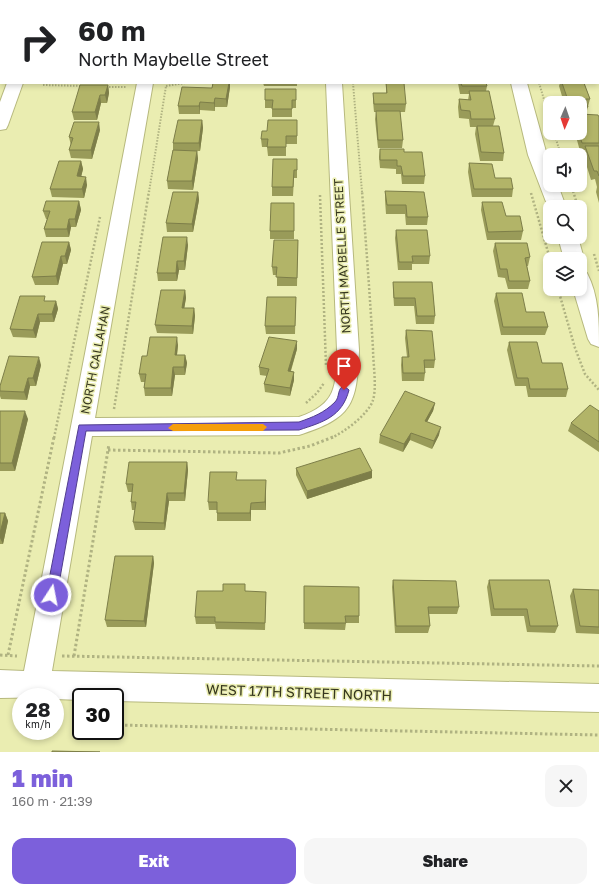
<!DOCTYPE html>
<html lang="en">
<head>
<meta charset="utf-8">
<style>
	:root { --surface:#fff; --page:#f6f6f6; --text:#202124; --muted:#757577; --accent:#7c60db }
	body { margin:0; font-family:"Golos Text",sans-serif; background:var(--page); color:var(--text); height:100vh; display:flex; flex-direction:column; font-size:15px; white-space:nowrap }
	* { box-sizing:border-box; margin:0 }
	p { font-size:13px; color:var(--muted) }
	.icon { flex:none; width:22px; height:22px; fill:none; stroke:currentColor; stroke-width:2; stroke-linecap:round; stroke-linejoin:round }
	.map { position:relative; height:752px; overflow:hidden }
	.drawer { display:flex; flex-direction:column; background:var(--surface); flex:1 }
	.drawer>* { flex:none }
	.banner { position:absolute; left:0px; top:0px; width:599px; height:84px; box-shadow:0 2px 6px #0003; background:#fff; color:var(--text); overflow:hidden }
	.needle { width:26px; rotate:182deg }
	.controls { position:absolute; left:543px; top:96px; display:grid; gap:8px }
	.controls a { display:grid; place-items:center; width:44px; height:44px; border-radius:8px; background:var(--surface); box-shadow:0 2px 6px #0003; font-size:20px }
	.speed { position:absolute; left:12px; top:688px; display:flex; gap:8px; font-size:20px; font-weight:700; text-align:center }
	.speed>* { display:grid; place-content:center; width:52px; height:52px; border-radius:50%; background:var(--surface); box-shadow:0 2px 6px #0003; line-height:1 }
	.speed small { font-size:10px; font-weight:400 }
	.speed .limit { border:2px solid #111; border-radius:6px; background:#fff; color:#111 }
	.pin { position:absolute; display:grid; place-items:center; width:34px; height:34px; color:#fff; margin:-41px -17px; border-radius:50% 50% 50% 0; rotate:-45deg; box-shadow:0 0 4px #0007 }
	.pin .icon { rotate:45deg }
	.me { position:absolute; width:44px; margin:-22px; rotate:11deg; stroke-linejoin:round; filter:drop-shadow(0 0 3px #0008) }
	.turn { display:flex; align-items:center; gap:14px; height:84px; padding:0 12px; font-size:18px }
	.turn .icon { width:52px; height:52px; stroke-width:2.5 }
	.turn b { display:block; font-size:28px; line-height:34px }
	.round { display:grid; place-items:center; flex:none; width:42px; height:42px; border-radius:12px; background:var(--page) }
	.head { display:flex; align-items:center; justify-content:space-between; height:68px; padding:0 12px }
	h1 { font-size:24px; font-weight:800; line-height:30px; color:var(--accent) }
	.action { display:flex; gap:8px; margin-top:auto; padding:8px 12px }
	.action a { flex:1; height:46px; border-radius:12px; background:var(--accent); color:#fff; font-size:16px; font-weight:800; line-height:46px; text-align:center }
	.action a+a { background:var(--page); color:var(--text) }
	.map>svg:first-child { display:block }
</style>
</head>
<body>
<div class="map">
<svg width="599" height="752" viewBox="0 0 599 752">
	<rect width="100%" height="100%" fill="#eaedb1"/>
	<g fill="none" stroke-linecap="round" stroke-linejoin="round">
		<g stroke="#b7b97e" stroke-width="2">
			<path id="minor" d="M237,0H251L252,1H238Z
				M598,34H599V44H598Z
				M0,70H1V80H0Z
				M137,83H153L95,418L299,417C337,404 336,386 337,350L326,83H342L359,350C357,405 352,418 299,435L92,436L52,671L599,684V712L115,701V697H81V700L55,699V697L0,698V670L24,671Z
				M511,83H527L550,166V185H558L566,207H550V210L548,207L528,155Z
				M558,237H578L584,259L581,264L580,259H564Z
				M580,271L587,273C599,296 599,321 599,347L591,344L588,339L573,289H580Z"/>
		</g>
		<g stroke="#b7b97e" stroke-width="2">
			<path id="major" d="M7,83H23L8,125L6,129L0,130V102Z"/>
		</g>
		<path stroke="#b0b382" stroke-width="2" stroke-dasharray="1.5 1.5" stroke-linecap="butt" d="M217,0L219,1
			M333,1L335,0
			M381,1L383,0
			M353,83L362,192
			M539,83L550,119
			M43,85L83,86
			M166,86L185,83
			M106,87H127
			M554,133L561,155
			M571,185L573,192
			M149,192L166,86"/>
		<path stroke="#b0b382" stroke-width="2.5" stroke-dasharray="2 2" stroke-linecap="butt" d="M573,191L578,207
			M531,193L550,259
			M320,195L326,366
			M580,213L586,231
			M594,254L599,271
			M558,289L575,348L585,374L599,390
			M306,403L317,393L324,383
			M114,409L149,191
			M54,438L100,217
			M331,438C343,433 369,414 373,400C377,387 373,363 373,349C370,296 366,244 362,191"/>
		<path stroke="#b0b382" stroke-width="3" stroke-dasharray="2.5 2.5" stroke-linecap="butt" d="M108,450L279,453L310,446L333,437
			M0,655L17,656
			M8,655L54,437
			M62,656L599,666
			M74,656L109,444
			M76,724H81
			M115,725L599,735"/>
		<use href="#minor" fill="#fff" fill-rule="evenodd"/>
		<use href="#major" fill="#fff" fill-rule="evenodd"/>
	</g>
	<path fill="#999b59" d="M285,0H324L322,1H287Z
		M599,0V24H598V1Z
		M263,83H297V86H264Z
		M386,83L406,104L405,112H400L403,140L402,148H378L375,119L376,112H374L373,101V93H386Z
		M458,83H486L487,86L486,91L495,119L493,126L504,153L503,161H480L475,134L476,127H470L469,119L459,118L458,107L459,99L468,100L469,94H460Z
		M560,83H584L590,99L586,114L599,117V203L596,192L597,187L595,179L591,180L583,154L584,151H580L575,133H580V103H564L559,86Z
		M108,85L109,93L107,103H101L97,120H74L72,112Z
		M230,87L227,107H215V111L200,110V114H179L178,106L212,88Z
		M296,89V108H292V117H272V108H265V100Z
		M202,120L203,128L200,151H197L198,159L193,190L168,189L167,181L173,150V143Z
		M297,120V144H286V156H268L267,147H262L261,139L267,131Z
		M100,130L92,159L71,158L69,150L71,146L69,137Z
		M380,149L404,152L425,176L424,184H402L401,174H396V169L380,168L379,157Z
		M297,159V178H294L293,196H272V187Z
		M81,161L83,169L81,177L87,185L84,198L52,197L50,189Z
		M469,163L495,178L513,189L512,197H472L468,172Z
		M385,191L428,217L427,225H406L405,214H386L385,200Z
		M198,192L199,200L193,232H167L166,223Z
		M79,201L81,210L76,227H71L69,237H46L44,229L47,219H46L43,211Z
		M482,202L506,216L523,231L521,240H487L481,210Z
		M294,203V239H270V231Z
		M396,230L430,256L429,264H412V270H398L395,238Z
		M298,240L297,286H277V275H273L272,267Z
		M69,242L71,250L67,264H63L58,285H35L32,277Z
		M495,243L530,257L528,266H527L530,281L528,289H508L505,278L498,277L493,251Z
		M188,245L185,270H179L177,281H158L157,273Z
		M393,282H432L435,316L434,324H416L414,306H394L393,290Z
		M185,290L186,298L184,308H194L195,316L193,334L157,333L155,325Z
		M496,293L548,327L545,335H501L494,301Z
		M296,297L295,334H266L265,326Z
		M47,301H56L58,309L54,322H40L36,338L13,337L10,329Z
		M406,330L435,360L434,368H425V373L424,381H402L401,365L402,357H407L405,338Z
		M509,342L542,363L568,389L566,397H528L526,386H515L507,350Z
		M178,345L177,355H185L187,363L185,375H175L172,396H145L144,388L145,382H141L139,374L147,356Z
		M297,349L291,371L294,372V380L290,396L265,392L264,384L267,376L260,375L259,367Z
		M41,365L36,386H30L27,400L1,399L0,396V386Z
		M435,403L433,411L427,422L439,435L432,449L410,440L403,452L379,443L380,435Z
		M0,411L28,419L15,471H0Z
		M599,411V452L568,431L571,423Z
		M187,462L188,470L185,501H169L165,530H135L133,522L135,510H132L131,502L132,492H128L126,484Z
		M296,468L372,471V478L307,499L296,475Z
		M237,480L266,488V510H251V521H217V510H209L208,502Z
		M0,513H5L8,521L3,544H0Z
		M153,556L154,563L146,627H107L105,620Z
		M393,580L459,607L457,614H429L430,626L428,633H395L392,587Z
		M489,580L558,626L555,633L527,632L524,616H491L487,587Z
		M304,586L359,616V623H346L345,630L304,629Z
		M573,589L599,590V634L576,633L570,596Z
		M246,592H266V599L265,630L216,629L215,624H196L195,617Z"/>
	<path fill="#7d7e49" d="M296,0H303V1H296Z
		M309,0H324L322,1H309Z
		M229,83H230V87L227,107L226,99Z
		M108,85L109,93L107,103L105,95Z
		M100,95L101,103L97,120L95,112Z
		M215,98V111L214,103Z
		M200,102V114L199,106Z
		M202,120L203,128L200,151L199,143Z
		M99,122L100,130L92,159L91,150Z
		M197,151L198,159L193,190L192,181Z
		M81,161L83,169L79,185L77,176Z
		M86,177L87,185L84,198L82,189Z
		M198,192L199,200L193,232L192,224Z
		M79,201L81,210L76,227L75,219Z
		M69,219L71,227L69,237L67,229Z
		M187,237L188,245L185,270L184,261Z
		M69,242L71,250L67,264L65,256Z
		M61,256L63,264L58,285L56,276Z
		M177,261L179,270L177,281L176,273Z
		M185,290L186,298L183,316L182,308Z
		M56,301L58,309L54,322L52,314Z
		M194,308L195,316L193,334L192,326Z
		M38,314L40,322L36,338L33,330Z
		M177,337L178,345L176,363L175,355Z
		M297,341V349L288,379V371Z
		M185,355L187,363L185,375L184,367Z
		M39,357L41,365L36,386L33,378Z
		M173,367L175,375L172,396L171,388Z
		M294,372V380L290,396V388Z
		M28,378L30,386L27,400L24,392Z
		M435,403L433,411L423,429L425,421Z
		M25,411L28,419L15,471L12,463Z
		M441,427L439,435L432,449L434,441Z
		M411,433L410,440L403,452L404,444Z
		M187,462L188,470L185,501L184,493Z
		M372,471V478L307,499V491Z
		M266,480V510L265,502Z
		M167,493L169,501L165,530L164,523Z
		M251,503V521L250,513Z
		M5,513L8,521L3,544L0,538V533Z
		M153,556L154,563L146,627L144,621Z"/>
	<path fill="#b2b468" stroke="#7d7e49" d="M82,0H117L116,1H82Z
		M125,0H160V1H125Z
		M172,0H202L201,1H170Z
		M392,0H400L402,1H390Z
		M599,0V16L598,17V1H586Z
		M213,83H229L226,99L215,98L214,103L200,102L199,106H178L182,87L212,88Z
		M386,83H404L406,104H374L373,93H387Z
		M461,83H486L487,86H462Z
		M562,83H584L590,99H585L588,107H580V103H569Z
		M80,85H108L105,95H100L95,112H72Z
		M265,89H296V100H292V109H272L273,100H265Z
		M469,91H489L495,119H471L470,111L461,110L459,99L471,100Z
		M376,111H400L403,140H378Z
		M580,114L598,115L599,117V143H582L579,133H580Z
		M178,120H202L199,143H173Z
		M268,120H297V136H286V147H267L268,139H261L262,131H267Z
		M74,122H99L91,150H69L73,138L69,137Z
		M477,126H499L504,153L481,152Z
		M585,146H599V176L597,171H594Z
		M380,149H404V152H422L425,176H403L401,166H397V160H380Z
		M173,150L197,151L192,181H167Z
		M273,159H297V170H294L293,187H272Z
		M59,161H81L77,176L86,177L82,189H50Z
		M469,163L492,164L495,178H511L513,189H474Z
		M385,191L424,192L428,217H407L406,205H387Z
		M173,192H198L192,224L166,223Z
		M46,201H79L75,219H69L67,229H44L50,211H43Z
		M482,202H502L506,216H520L523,231L488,232Z
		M271,203H294V231H270Z
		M396,230H427L430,256H412L413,262H399Z
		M163,237H187L184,261H177L176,273H157Z
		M274,240H298L297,278L276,277L277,267H272Z
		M42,242H69L65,256H61L56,276L32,277Z
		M495,243H527L530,257L525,258L530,281H509L507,269H500Z
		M393,282H432L435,316H417L415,298H394Z
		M161,290H185L182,308H194L192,326L155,325Z
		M496,293H522L526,312H544L548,327H503Z
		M20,296H45L44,301H56L52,314H38L33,330L10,329Z
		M267,297H296L295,326H265Z
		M406,330L432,331L435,360H424L425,373H403L402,357H409Z
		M150,337H177L175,355H185L184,367H173L171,388H144L146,374H139L142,356H147Z
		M269,337L297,341L288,371L294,372L290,388L264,384L269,369L259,367Z
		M509,342H537L542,363H562L568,389H530L528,378H517Z
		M9,356L39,357L33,378H28L24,392L0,391V386Z
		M405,391L435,403L425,421L441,427L434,441L411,433L404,444L380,435Z
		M590,405L599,411V442L571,423Z
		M0,411H25L12,463H0Z
		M360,448L372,471L307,491L296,468Z
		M129,462H187L184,493H167L164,523L133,522L136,502H131L133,484H126Z
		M210,472H237L236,480H266L265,502L251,503L250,513H217V502H208Z
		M0,513H5L0,533Z
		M115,556H153L144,621L105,620Z
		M393,580L456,581L459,607H428L430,626H396Z
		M489,580H549L558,626H530L527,609H494Z
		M223,584H245V591L266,592L265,623L215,622V617H195L197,591H223Z
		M304,586L359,587V616H345L346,623H304Z
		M573,589L599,590V627L580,626Z
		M52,751L100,752H52Z"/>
	<path fill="#7c60db" stroke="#513e8e" d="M344,386L349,390C342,417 323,422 299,430L86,431L57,595L55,599L51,600L47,599L46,595L79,425L299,422C313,417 324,413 335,402C340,397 337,388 344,386Z"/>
	<path fill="#f59e0b" d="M173,424H263L267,427L263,431H173L168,428Z"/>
	<g text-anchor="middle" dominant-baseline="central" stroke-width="3" stroke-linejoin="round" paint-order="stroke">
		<g font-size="12" fill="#36371f" stroke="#eaedb1">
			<text transform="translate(342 256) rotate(-93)">NORTH MAYBELLE STREET</text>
			<text transform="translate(95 360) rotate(-79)">NORTH CALLAHAN</text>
		</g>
		<g font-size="14" fill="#36371f" stroke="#eaedb1">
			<text transform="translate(299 692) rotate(2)">WEST 17TH STREET NORTH</text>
		</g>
	</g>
</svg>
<div class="controls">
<a><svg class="needle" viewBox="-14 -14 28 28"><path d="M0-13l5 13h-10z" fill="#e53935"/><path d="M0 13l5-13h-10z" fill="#757577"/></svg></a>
<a><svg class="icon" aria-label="sound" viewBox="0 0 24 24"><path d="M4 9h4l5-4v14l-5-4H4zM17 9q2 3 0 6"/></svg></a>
<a><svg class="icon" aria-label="search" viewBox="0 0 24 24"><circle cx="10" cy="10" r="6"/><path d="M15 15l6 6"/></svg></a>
<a><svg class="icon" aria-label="layers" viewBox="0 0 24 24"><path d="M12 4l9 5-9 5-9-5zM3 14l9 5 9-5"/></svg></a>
</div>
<div class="speed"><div>28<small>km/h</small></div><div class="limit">30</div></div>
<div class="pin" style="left:344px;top:390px;background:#d93025"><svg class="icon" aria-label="arrive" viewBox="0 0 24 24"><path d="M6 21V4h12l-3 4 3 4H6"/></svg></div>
<svg class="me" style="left:51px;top:595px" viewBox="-20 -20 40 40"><circle r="17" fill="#7c60db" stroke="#fff" stroke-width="3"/><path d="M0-11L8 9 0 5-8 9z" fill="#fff"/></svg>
<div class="banner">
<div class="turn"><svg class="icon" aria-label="right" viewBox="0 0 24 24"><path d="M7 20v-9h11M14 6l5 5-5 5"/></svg><div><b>60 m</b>North Maybelle Street</div></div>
</div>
</div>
<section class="drawer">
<div class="head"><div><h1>1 min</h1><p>160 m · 21:39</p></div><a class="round"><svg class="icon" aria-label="close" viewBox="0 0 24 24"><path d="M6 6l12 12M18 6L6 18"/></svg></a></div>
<div class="action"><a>Exit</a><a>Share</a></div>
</section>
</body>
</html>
